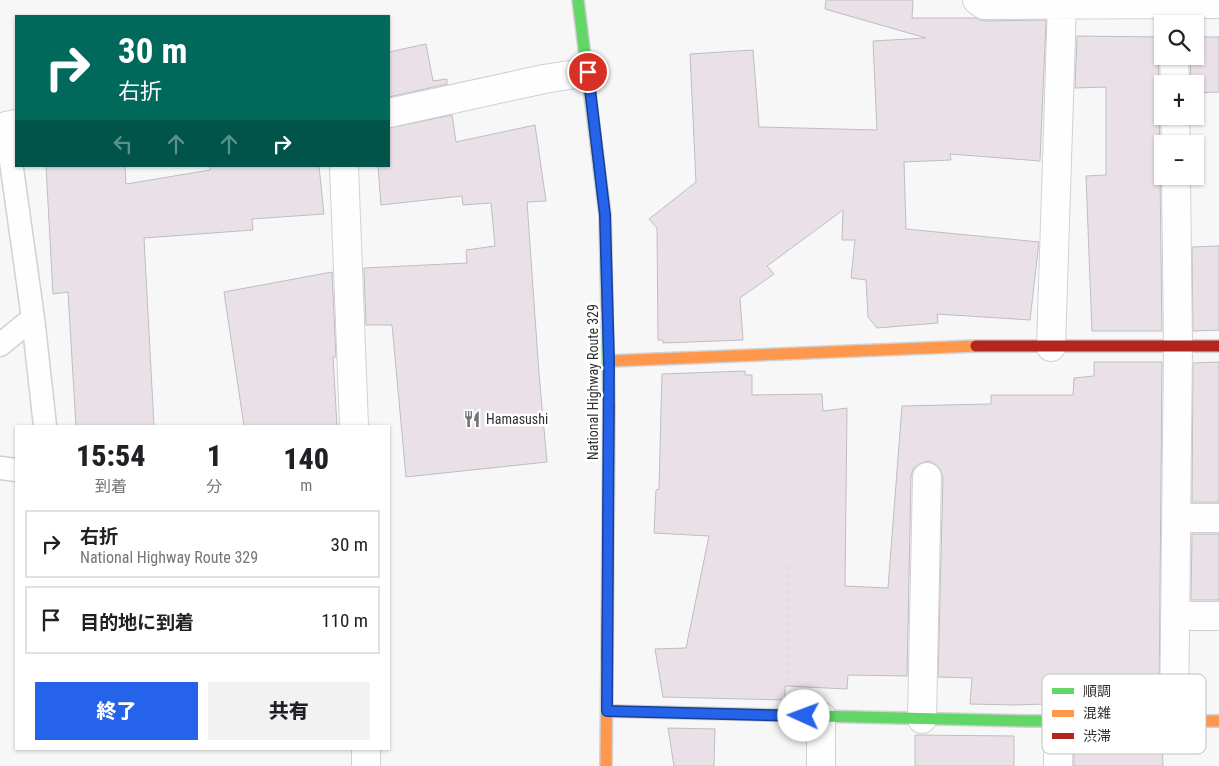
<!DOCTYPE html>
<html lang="ja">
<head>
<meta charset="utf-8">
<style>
	:root { --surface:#fff; --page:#f2f2f2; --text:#202124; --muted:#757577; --line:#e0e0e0; --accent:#2563eb }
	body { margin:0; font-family:"Roboto Condensed","Noto Sans JP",sans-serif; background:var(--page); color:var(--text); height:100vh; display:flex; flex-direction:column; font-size:19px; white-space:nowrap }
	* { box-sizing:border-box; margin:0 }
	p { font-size:16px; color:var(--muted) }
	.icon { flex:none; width:28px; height:28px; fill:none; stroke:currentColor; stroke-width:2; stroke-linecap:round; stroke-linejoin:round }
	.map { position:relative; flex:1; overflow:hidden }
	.side { position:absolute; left:15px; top:425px; width:375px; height:325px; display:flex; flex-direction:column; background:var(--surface); border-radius:0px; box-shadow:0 1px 4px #0004 }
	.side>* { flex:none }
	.hud { position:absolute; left:15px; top:15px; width:375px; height:152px; border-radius:0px; box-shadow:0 1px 4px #0004; background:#00695c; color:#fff; overflow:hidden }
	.controls { position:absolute; left:1154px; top:15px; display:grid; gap:10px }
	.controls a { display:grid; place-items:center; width:50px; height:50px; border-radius:0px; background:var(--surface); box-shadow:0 1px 4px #0004; font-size:25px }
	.pin { position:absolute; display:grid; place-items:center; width:42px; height:42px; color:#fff; margin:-21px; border:2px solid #fff; border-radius:50%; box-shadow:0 1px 5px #0007 }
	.me { position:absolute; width:55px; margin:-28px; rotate:272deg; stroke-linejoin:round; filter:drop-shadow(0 0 4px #0008) }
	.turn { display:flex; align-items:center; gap:18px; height:105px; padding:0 20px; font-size:22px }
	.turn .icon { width:65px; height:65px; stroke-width:2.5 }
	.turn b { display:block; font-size:35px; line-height:42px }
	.lanes { display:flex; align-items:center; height:48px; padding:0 20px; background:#0003; justify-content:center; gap:25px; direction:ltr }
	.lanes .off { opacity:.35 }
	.eta { display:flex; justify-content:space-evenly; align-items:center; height:85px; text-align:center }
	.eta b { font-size:30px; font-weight:800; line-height:35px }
	.cta { display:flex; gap:10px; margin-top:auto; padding:10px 20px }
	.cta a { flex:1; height:58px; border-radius:0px; background:var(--accent); color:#fff; font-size:20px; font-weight:800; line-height:58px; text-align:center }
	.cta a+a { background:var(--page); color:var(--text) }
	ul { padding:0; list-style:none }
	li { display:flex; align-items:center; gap:15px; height:68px; margin:0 10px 8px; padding:0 10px; border:2px solid var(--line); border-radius:0px }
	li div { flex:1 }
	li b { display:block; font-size:19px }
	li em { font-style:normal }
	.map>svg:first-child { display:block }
</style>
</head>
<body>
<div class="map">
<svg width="1219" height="766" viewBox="0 0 1219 766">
	<rect width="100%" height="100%" fill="#f7f7f8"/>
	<path fill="#eae1e8" stroke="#bebebe" d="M826,0H913L912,18H976L984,21L1046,20L1040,161L950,154L951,160L904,162L906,229L1039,242L1030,320L937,314L938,323L877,328L868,317L866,280L851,278L855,240H842L843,210L767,266L774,274L740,298L743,340L663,343V340H658L657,228L649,219L696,182L690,54L753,50L759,127L877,130L873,41L926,38L825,9Z
		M1077,36L1162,37V46L1158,57L1159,85L1162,93V107L1159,117L1160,145L1162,152V168L1160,176L1162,331H1092L1086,176L1106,175V87L1075,88Z
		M1195,37H1219V92L1195,93V84H1191L1190,56H1195Z
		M426,44L433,81L447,79V84L389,97V52Z
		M452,115L456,142L535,125L546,201L527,202L539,374L547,462L406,477L392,325H366L364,268L467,263L466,250L495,246L491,203L463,205L462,196L381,205L378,166H389V128Z
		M46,166H125L126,184L210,170V166H319L324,214L252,219L253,230L144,238L154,426H76L68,292L53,294Z
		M1219,246V330L1193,331L1192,247Z
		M332,272L336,357H333L337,426H244L224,292Z
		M1094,362H1162L1159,705H1075V703L1015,705L970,704L972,678L938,677L943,477L940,469L935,464L928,461L919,464L913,469L911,477L907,676L848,675L847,689L785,686V700L663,697L655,649L686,648L709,536L654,533L656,490L659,489L662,374L745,371V375H752V395L822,394L823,411L847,408L845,586L888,588L902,406L991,404V395H1073L1074,378L1094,376Z
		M1219,362V502H1192L1193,363Z
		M1192,534H1219V600H1191Z
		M668,728L715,729L714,766H674Z
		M915,735L1014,736V766H915Z
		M1074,737H1162L1163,766H1074Z"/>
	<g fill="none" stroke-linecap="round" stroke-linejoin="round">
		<g stroke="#d1d1d2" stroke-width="25">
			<path id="lane" d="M6,126L33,318L45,426
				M0,345L33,318
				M0,468L16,470"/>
		</g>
		<g stroke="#d1d1d2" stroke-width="30">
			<path id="street" d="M977,0L984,5L1219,4
				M1174,56L1175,84
				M389,113L544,79L588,72
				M1175,116L1176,144
				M0,132L6,126L16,124
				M344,166L354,426
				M1051,347L1062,4
				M1177,518H1219
				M1176,616H1219
				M821,716V766
				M922,719L927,477
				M1174,721L1178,347L1176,176
				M366,749V766
				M1058,766L1059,721"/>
		</g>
		<g stroke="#d1d1d2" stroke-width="14">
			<path id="fast" d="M578,0L605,215L609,406
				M607,711L1030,721H1094"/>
		</g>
		<g stroke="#d1d1d2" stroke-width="14">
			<path id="slow" d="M609,361L976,346
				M1094,721H1219
				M606,766L607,659"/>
		</g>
		<g stroke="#d1d1d2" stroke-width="14">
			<path id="jam" d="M976,346H1219
				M607,659L609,406"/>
		</g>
		<path stroke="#dedede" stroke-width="3" stroke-dasharray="4 4" stroke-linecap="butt" d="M787,682V566"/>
		<use href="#lane" stroke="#fefefe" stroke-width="22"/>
		<use href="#street" stroke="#fefefe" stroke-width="28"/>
		<use href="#fast" stroke="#63d668" stroke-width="11"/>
		<use href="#slow" stroke="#ff974d" stroke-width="11"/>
		<use href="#jam" stroke="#b3261e" stroke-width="11"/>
	</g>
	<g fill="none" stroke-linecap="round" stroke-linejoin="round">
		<g stroke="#184099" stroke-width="12">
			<path id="route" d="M588,72L605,215L609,361L607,711L804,716"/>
		</g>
		<use href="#route" stroke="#2563eb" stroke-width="9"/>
	</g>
	<defs>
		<g id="restaurant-bare" transform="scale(1.35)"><path d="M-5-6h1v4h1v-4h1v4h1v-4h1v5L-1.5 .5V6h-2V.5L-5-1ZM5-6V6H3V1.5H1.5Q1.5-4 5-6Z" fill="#757576" stroke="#fff" stroke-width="2.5" paint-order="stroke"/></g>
	</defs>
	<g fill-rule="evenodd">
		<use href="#restaurant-bare" x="472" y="419"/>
	</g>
	<g text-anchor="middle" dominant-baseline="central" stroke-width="5" stroke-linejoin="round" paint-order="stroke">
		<g font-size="14" fill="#2f2f30" stroke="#fff">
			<text transform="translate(593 382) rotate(-90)">National Highway Route 329</text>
		</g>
		<g font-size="14" fill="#2f2f30" stroke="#fff" text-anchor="start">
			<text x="486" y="419">Hamasushi</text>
		</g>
	</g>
	<rect x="1042" y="674" width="164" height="80" rx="8" fill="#fff" stroke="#c1c1c1" stroke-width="1"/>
	<rect x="1052" y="688" width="22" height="6" fill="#63d668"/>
	<rect x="1052" y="710" width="22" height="7" fill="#ff974d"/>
	<rect x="1052" y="733" width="22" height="6" fill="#b3261e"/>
	<g font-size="14" fill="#2f2f30">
		<text x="1083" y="696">順調</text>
		<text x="1083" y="718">混雑</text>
		<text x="1083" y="741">渋滞</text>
	</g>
</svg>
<div class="controls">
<a><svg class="icon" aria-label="search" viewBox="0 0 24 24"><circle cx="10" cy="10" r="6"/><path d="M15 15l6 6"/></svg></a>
<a>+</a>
<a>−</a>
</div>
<div class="pin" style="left:588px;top:72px;background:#d93025"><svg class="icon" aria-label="arrive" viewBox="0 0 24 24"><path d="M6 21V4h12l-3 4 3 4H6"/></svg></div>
<svg class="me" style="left:804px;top:716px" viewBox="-20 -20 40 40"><circle r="19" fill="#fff"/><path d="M0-13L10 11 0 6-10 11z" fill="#2563eb"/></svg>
<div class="hud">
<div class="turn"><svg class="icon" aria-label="right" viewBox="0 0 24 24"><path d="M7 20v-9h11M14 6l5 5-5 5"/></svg><div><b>30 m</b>右折</div></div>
<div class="lanes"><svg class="icon off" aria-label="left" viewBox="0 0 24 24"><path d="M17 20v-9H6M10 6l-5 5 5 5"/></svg><svg class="icon off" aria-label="ahead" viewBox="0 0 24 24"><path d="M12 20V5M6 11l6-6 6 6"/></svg><svg class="icon off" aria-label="ahead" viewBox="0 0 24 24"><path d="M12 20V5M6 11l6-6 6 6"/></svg><svg class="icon" aria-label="right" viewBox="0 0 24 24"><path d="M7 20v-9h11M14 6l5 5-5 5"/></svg></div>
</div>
<section class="side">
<div class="eta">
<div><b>15:54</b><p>到着</p></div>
<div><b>1</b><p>分</p></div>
<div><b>140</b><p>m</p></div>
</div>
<ul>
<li><svg class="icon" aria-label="right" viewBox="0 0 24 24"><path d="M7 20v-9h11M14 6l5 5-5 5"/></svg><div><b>右折</b><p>National Highway Route 329</p></div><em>30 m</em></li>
<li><svg class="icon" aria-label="arrive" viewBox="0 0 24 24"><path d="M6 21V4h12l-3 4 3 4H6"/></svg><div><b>目的地に到着</b></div><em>110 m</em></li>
</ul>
<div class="cta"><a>終了</a><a>共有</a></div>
</section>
</div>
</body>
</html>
